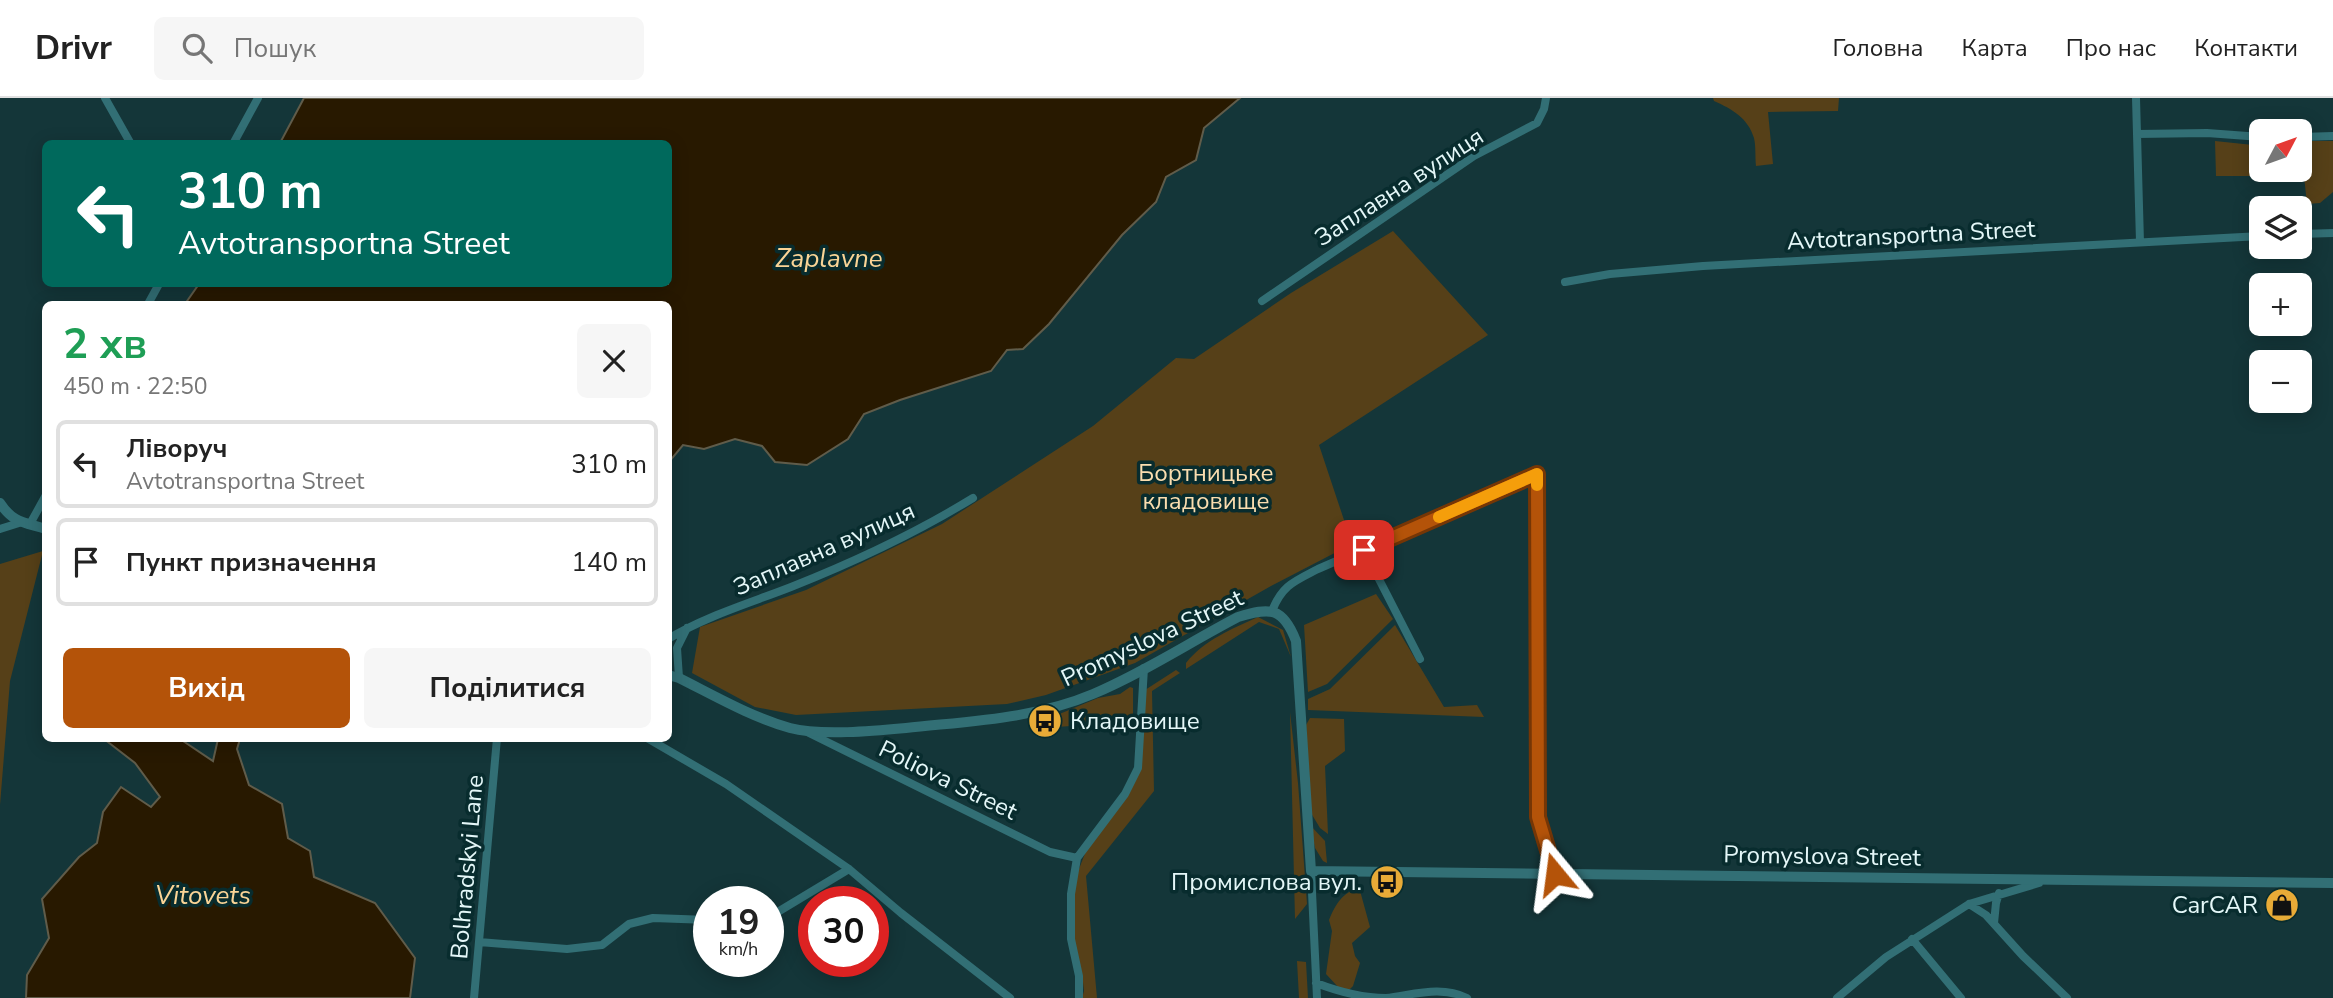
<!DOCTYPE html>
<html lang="uk">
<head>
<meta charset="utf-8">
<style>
	:root { --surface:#fff; --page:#f6f6f6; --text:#222; --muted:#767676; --line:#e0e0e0; --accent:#b45309 }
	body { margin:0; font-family:"Nunito Sans",sans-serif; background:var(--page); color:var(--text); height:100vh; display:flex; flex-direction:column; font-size:26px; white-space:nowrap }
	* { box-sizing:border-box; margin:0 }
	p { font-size:23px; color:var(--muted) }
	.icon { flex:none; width:38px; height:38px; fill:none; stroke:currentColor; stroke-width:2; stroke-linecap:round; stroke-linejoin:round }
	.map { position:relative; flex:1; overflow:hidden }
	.drawer { position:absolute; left:42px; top:203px; width:630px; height:441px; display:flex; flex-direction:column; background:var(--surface); border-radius:10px; box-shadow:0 4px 18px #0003 }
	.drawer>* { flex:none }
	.banner { position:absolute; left:42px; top:42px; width:630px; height:147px; border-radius:10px; box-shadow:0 4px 18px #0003; background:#00695c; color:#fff; overflow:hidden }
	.needle { width:46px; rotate:49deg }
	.buttons { position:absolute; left:2249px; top:21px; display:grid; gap:14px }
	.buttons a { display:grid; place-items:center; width:63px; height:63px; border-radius:10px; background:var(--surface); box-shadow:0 4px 18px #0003; font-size:35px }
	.speed { position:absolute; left:693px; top:788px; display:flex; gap:14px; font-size:35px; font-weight:700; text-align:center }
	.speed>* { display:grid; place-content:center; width:91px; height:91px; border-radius:50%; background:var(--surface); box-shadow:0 4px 18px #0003; line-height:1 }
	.speed small { font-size:18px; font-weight:400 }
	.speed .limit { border:10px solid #d22; background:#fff; color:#111 }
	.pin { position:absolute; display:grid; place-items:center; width:60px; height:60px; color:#fff; margin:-30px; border-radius:14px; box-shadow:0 4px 10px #0006 }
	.me { position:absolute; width:77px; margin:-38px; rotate:344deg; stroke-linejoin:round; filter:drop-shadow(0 0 5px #0008) }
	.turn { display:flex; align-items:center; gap:24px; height:147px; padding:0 21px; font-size:32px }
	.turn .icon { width:91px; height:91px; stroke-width:2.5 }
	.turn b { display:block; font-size:49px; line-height:60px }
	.round { display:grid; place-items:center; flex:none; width:74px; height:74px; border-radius:10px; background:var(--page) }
	.head { display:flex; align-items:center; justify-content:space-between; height:119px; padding:0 21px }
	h1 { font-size:42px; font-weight:700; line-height:52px; color:#1e9e55 }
	.action { display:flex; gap:14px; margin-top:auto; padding:14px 21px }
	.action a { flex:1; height:80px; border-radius:10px; background:var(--accent); color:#fff; font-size:28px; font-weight:700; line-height:80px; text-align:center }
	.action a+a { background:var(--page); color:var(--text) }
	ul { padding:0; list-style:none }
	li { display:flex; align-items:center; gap:21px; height:88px; margin:0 14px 10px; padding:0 7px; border:4px solid var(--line); border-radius:10px }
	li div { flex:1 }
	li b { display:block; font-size:26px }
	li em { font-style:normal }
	header { display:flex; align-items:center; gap:42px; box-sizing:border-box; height:98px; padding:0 35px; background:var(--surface); border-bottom:2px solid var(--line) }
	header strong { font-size:33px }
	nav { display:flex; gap:38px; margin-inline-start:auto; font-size:24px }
	.search { width:490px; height:63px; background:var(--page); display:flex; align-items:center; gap:18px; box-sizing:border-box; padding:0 24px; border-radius:10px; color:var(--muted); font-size:26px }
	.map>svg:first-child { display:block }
</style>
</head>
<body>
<header>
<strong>Drivr</strong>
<div class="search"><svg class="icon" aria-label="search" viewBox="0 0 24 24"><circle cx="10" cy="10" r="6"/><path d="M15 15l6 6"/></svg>Пошук</div>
<nav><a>Головна</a><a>Карта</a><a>Про нас</a><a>Контакти</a></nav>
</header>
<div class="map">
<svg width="2333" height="900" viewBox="0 0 2333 900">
	<rect width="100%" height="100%" fill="#143639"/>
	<path fill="#564018" d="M1713,0H1839L1838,13L1768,14L1773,66L1756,68C1755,59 1756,48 1754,40C1748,20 1732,11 1714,3Z
		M2215,43L2253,47L2261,46V72H2300V43H2333V94L2320,105L2307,106L2304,78H2216Z
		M1393,133L1488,237L1319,347L1352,446L1271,488L1135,565L1046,597L1007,606L796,617L755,609L692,575L700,529L806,492L942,426L1093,328L1176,260L1194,261L1291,195Z
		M43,453L10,583L0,707V466Z
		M1376,496L1393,521L1327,586L1308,594L1304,527Z
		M1258,519L1283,532L1291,559L1279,531L1259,524L1186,571V565C1204,542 1232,531 1258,519Z
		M1395,527L1444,609L1477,607L1484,619L1308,612V601L1330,591Z
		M1176,572L1180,575L1152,593L1154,693L1086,778L1097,900H1082L1084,893L1082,876L1074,841V800L1077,776L1086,753L1141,671L1145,592Z
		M1130,589L1133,590V624L1056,629L1057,617L1098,600L1120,596Z
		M1290,614L1298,685L1307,806L1295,821Z
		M1310,620L1344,621L1345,653L1325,668L1328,736L1320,730L1311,715L1306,627Z
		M1310,727L1325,743L1327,765L1323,763L1315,750Z
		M1359,789L1370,829L1352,845L1355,858L1360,865L1353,888L1349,892L1339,890L1326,876L1332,833L1329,822C1336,805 1342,796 1359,789Z
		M1297,863L1306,864L1308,900H1299Z"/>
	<path fill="#281900" stroke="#605c4a" stroke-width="2" d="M304,0H1240L1204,30L1196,62L1166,79L1156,104L1122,137L1049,226L1023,251L1007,252L991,273L900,302L864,316L848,341L807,367L775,364L762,348L735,341L704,351L683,347L669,364L668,206H185L199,186H668V46L280,45Z
		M104,641H180L213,663L218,641H240L237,651L249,687L282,706L288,740L310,753L314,779L375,805L415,860L410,900H26L27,877L49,840L42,801L79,759L97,745L103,714L121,689L151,709L160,699L135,665Z"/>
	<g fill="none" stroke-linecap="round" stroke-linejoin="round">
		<path stroke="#326f75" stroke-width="8" d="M105,0L131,46
			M2136,0L2140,144
			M2137,36L2207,35L2261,39
			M2300,39L2333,38
			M233,46L258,0
			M2300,136L2333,135
			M1565,184L1610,176L1703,168L2261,138
			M1262,203L1474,58L1537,25L1544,11L1546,0
			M148,206L159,186
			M30,426L46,397
			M0,431L19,425
			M1364,452L1420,561
			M1272,513C1282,487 1295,483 1318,471L1537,376L1538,719L1555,776
			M668,541C706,518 750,505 791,489C854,464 916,435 973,400
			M679,580L677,550L687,530
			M809,635L1050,754L1077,760
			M647,640L726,686L849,771L901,815L1010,900
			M1311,773L1317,900
			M1969,806L1986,817L2023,858L2067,900
			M768,817L776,815L849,771
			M1994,825L1996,805L1999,795
			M1912,841L1961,900
			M479,844L567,851L602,847L629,826L653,820L709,822
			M1316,885C1337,893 1363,900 1386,900C1413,897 1441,887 1467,900
			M474,900L497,640
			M1079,900V878L1071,841V796L1077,760L1125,696L1138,670L1144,570
			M1837,900L1886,859L1969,806L2039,785"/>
		<path stroke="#326f75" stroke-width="10" d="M0,405C13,425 24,424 46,431
			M668,577L679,580C715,598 751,619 790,630C820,638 874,633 906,630C969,623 1034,621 1093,596C1143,575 1190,544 1238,519C1270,509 1283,509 1296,543L1311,773L2333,785"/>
	</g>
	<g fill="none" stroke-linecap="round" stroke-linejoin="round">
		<g stroke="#753606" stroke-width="18">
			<path id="route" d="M1364,452L1537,376L1538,719L1555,776"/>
		</g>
		<use href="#route" stroke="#b45309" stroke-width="12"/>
		<path stroke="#f59e0b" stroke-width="12" d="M1439,419L1537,376V387"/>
	</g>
	<defs>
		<g id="bus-disc" transform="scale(1.75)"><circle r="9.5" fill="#e8ab37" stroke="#082c2e"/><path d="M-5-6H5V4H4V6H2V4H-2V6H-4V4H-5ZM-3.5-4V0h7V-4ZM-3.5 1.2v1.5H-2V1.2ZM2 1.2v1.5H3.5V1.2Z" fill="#111"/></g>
		<g id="shop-disc" transform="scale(1.75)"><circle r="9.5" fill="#e8ab37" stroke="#082c2e"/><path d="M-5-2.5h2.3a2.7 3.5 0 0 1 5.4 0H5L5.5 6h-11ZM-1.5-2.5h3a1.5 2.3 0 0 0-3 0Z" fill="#111"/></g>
	</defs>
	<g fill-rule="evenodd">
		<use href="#bus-disc" x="1045" y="623"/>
		<use href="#bus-disc" x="1387" y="784"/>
		<use href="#shop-disc" x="2282" y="807"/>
	</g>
	<g text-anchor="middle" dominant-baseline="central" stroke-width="7" stroke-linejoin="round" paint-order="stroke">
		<g font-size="24" fill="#e4f7f8" stroke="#082c2e">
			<text transform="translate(1399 89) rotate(-33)">Заплавна вулиця</text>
			<text transform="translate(1911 137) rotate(-3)">Avtotransportna Street</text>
			<text transform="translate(824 451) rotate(-24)">Заплавна вулиця</text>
			<text transform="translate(1152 540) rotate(-25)">Promyslova Street</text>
			<text transform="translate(948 682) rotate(26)">Poliova Street</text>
			<text transform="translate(1822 758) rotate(1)">Promyslova Street</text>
			<text transform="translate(467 769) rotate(-85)">Bolhradskyi Lane</text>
		</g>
		<g font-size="24" fill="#faddaf" stroke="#082c2e">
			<text x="1206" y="375">Бортницьке<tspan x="1206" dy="28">кладовище</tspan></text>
		</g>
		<g font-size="24" fill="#e4f7f8" stroke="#082c2e" text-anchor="end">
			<text x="1070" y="623" text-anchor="start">Кладовище</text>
			<text x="1362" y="784">Промислова вул.</text>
			<text x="2258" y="807">CarCAR</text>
		</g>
		<g font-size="26" font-style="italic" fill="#fad496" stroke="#082c2e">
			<text x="829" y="160">Zaplavne</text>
			<text x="203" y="797">Vitovets</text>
		</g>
	</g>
</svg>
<div class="buttons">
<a><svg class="needle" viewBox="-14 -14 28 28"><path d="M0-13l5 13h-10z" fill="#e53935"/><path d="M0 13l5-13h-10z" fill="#767676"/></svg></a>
<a><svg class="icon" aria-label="layers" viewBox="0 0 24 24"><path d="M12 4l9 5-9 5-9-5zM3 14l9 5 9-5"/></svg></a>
<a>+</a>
<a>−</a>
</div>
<div class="speed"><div>19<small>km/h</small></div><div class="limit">30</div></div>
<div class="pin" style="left:1364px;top:452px;background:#d93025"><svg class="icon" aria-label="arrive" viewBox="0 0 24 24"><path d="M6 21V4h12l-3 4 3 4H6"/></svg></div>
<svg class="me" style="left:1555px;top:776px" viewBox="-20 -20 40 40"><path d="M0-17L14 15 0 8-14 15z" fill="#b45309" stroke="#fff" stroke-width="4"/></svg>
<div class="banner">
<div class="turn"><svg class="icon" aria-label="left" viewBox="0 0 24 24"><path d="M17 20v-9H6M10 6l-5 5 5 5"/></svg><div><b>310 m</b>Avtotransportna Street</div></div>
</div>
<section class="drawer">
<div class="head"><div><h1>2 хв</h1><p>450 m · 22:50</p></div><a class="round"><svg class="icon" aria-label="close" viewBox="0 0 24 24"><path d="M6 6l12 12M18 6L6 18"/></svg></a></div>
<ul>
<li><svg class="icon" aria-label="left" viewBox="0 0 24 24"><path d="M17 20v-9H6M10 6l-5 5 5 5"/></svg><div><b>Ліворуч</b><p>Avtotransportna Street</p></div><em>310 m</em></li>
<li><svg class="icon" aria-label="arrive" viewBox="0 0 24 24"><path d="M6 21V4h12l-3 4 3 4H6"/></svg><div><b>Пункт призначення</b></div><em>140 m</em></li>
</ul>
<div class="action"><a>Вихід</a><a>Поділитися</a></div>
</section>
</div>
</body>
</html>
